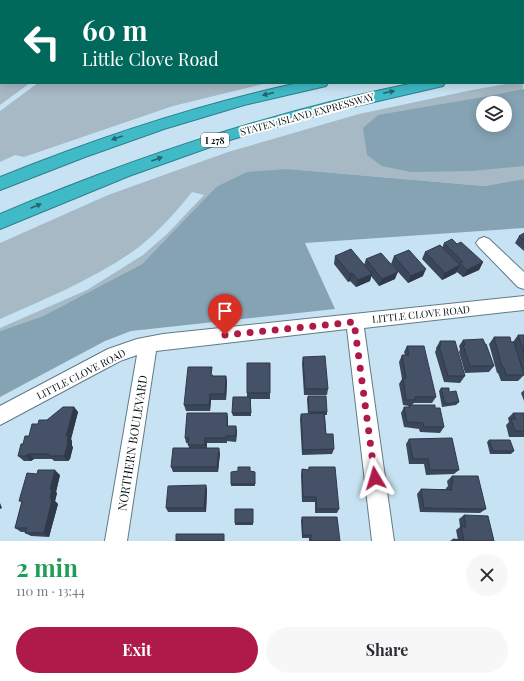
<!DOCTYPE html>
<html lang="en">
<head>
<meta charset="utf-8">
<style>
	:root { --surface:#fff; --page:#f7f7f7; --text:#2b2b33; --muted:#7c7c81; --accent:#ae1b49 }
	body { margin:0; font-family:"Playfair Display",serif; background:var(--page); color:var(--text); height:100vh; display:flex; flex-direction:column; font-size:15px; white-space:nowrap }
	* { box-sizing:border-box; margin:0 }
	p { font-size:13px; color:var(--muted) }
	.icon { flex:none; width:22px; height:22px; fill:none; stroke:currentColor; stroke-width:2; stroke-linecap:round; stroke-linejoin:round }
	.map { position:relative; height:541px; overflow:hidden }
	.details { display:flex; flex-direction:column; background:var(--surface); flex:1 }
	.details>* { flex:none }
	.hud { position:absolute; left:0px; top:0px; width:524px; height:84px; box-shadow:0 2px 10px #0003; background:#00695c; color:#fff; overflow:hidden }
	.controls { position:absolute; left:476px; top:96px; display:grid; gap:8px }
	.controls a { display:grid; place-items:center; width:36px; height:36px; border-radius:50%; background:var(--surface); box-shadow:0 2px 10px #0003; font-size:20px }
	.pin { position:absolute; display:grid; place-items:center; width:34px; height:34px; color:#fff; margin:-41px -17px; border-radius:50% 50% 50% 0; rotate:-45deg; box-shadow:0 0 4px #0007 }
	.pin .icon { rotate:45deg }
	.me { position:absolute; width:44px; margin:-22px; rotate:353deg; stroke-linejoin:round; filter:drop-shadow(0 0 3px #0008) }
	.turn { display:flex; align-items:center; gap:14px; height:84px; padding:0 16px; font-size:18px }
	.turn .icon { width:52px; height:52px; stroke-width:2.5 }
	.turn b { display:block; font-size:28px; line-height:34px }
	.round { display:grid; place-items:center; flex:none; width:42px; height:42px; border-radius:21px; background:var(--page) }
	.headline { display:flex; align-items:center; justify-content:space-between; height:68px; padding:0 16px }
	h1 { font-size:24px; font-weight:700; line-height:30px; color:#1e9e55 }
	.primary-button { display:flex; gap:8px; margin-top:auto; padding:8px 16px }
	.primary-button a { flex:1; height:46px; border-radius:24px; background:var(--accent); color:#fff; font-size:16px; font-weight:700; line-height:46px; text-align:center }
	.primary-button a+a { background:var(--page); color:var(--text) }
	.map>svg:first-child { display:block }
</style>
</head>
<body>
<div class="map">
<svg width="524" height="541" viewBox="0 0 524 541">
	<rect width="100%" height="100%" fill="#c7e3f3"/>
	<path fill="#a6b9c4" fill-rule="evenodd" d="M50,0H387L391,1H49Z
		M0,67H1V83H30L0,105Z
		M523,81L524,179L484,186L288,169L216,187L142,264L43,316L0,331V328L87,290L143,255L168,233L204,195L192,192C176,212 159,231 139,247C97,278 47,298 0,319V243L108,195L228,152L359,114L472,90L512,83H523ZM483,103H505V125H483Z
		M38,83H267L173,106L24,157L15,155L0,162V111Z"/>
	<path fill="#86a3b3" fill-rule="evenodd" d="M387,0H524V15L523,1Z
		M524,89V166L472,171L411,172L382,166L367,155L363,128L378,115L489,96ZM483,103H505V125H483Z
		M288,169L484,186L524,179V228L305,243L335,309L131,331L105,341L0,397V331L43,316L142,264L216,187L247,172Z"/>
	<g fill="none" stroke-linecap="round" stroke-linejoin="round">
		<g stroke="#617a88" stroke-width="2">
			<path id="minor" d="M484,237L489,239L524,272V289L518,287L479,247L476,243L479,239Z
				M524,296V310L364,328L394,541H372L347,329L156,351L127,541H105L137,355L120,361L0,425V406L108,349L137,339L163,334Z"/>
		</g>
		<g stroke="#2d7f8a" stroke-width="2">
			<path id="motorway" d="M523,38H524V46H523Z
				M298,83H328L326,86L244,105L164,129L85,157L0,190V177C97,138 196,105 298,83Z
				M414,83H445L443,86L322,114L233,139L129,176L0,229V214C135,157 270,112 414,83Z"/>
		</g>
		<use href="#minor" fill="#fff" fill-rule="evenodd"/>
		<use href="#motorway" fill="#41bac8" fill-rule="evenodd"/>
	</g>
	<path fill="#3a4659" d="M524,233V251L515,243L519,236Z
		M444,243L457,244L483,262L479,270L463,277L457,272L456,273L442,280L422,259L425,252L442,248Z
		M335,256L364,265L366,259L395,279L379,286L371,276L370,281L356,287L350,281L348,282L334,264Z
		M394,256L423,276L408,283L391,264Z
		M518,335H524V374L521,365L524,375L518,381H501L498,373H497L489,344L494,337L513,342Z
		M463,340L494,366L489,372L465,373L459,352L460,349L459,346Z
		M440,341L465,376L460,383L444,382L435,352L436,350V348Z
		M407,346L436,397L432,403H414L412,405L435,408L444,427L440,433L420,432L419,429L404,427L401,413L404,407H408L409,406L403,405L399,384L402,379L399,362L402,355H405L404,352Z
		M303,357L328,389L327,395H304L302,363Z
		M213,374V376H226L227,382L226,400H211L210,411H186L184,405Z
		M441,388L449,392L459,402L456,405L442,407L439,391Z
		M524,390V401L521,393Z
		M247,393H270V399H251V416H233L232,413L247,397Z
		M308,396L327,412V415H325L326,434L334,449L332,454L302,455L300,419L301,414H308L307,399Z
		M74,407L78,412L71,439L72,441V446L73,447L70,459L68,461H54L52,459H34L31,461H24L18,456L23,444L29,436L47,420Z
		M227,413L228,419V426L237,431L236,442L227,441V443H207V448L220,453L218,472H173L171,467L189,448L188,443H186L185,438Z
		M513,413H524V437H509L506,425L509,422L508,418Z
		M409,439L459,470L454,474L426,475L424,464H409L406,444Z
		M489,440L514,451L511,454H490L487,442Z
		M309,467L339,509L337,513H315V502H302L301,474L302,469L308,470Z
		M250,471L255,472V486H231V484Z
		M60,475L56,492L57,493L55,501L58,504L49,537L31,536L25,533L26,532H21L15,528L22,502L19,501Z
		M452,476L486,509L480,513L420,512L417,494L421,489H446V488L448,486L447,481Z
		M206,485L207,490L206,512H168L166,508Z
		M253,509V525H235V523Z
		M464,515L494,541H450L453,539L458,540L456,530L460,527L459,519Z
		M302,517L340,541H309V538H302L301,521Z"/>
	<path fill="#303948" d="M483,262L479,270L463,277L467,270Z
		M460,265L456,273L442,280L445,273Z
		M426,269L423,276L408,283L411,276Z
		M398,272L395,279L379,286L382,279Z
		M352,273L350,281L348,282L350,274Z
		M372,274L370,281L356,287L358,280Z
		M226,376L227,382L226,400L225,394Z
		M210,394L211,400L210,411L209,405Z
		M74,407L78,412L71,439L72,441V446L73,447L70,459L68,461L63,456L67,442L66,436Z
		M227,413L228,419V431L227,426Z
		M236,426L237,431L236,442Z
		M205,438L207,443L206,450L205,445Z
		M219,448L220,453L218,472L217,467Z
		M28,454L34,459L31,461L26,456Z
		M55,470L60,475L56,492L57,493L55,501L58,504L49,537L44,533L50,498V489Z
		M206,485L207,490L206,512L204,508Z
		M0,503L2,508L0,509Z"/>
	<path fill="#445167" stroke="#303948" d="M524,233V240L519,236Z
		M452,239L457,244L461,242L483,262L467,270L460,263L463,262L444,243Z
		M440,245L460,265L445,273L425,252Z
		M351,249L372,274L358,280L352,273L350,274L335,256Z
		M409,250L426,269L411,276L394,256Z
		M381,253L398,272L382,279L366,259Z
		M518,335H524V352Z
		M494,337H510L511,342H514L524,375H506L504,367H502Z
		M483,339L485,344H486L494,366H470L463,345H465L463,340Z
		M440,341H455L465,376H448L439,346H441Z
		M407,346H424L436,397H415V400H406L403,378H406L402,355H409Z
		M325,356L328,389H305L303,357Z
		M247,363H270V393H247Z
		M188,367H212L211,376H226L225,394H210L209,405H184Z
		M441,388H449V392L456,391L459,402L445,404Z
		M308,396H326L327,412H309Z
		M233,397H250L251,413H232Z
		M409,405H435V408H440L444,427H424L423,423L407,422L404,407H410Z
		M63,407H74L66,436H68L67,442H68L65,454L63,456H49V454H28L26,456H18L21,444H23L25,436H29L32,424H38L39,420H47Z
		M187,413H227V426H236V436H226V438H205V445H188L189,438H185Z
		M324,413L326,434H333L334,449L303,450L301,414Z
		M513,413H524V431H515L511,419H516Z
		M452,438L459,470H430L428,459H413L409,439Z
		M489,440H510L514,451H493Z
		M173,448H219L217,467H171Z
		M238,467H250V471L255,472V484H231V472L238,471Z
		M309,467H335L339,509H317L316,497H303L302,469L309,470Z
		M38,470H55L50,489H52L50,498H52L51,500H52L44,533H25L27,528H15L22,501H19L27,473L37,474Z
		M452,476H478L486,509L424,508L421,489L452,490L451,484H453Z
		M206,485L204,508H166L168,486Z
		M235,509H253V523H235Z
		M464,515L488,516L494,541H453V539L464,540L461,526L466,527Z
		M302,517H337L340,541H311V535H303Z
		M176,534H224V541H176Z"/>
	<defs><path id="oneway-solid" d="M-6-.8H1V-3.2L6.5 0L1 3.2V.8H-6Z"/></defs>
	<g fill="#24666f">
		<use href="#oneway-solid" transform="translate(389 92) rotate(-12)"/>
		<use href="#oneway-solid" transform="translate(268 94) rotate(167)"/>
		<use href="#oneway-solid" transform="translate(117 138) rotate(161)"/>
		<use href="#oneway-solid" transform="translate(157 159) rotate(-20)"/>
		<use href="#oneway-solid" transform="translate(36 206) rotate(-23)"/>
	</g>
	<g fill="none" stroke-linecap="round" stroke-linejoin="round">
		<path stroke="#ae1b49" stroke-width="7" stroke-dasharray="0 12.6" d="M225,335L354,322L375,478"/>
	</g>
	<g text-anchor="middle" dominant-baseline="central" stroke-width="4" stroke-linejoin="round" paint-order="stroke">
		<rect fill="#fff" stroke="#51585c" stroke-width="1" x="201" y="133" width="28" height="14" rx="3"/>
		<g font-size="9" font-weight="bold" fill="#071116">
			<text x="215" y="140">I 278</text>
		</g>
		<g font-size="10" fill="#071116" stroke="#fff">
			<text transform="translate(307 114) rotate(-15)">STATEN ISLAND EXPRESSWAY</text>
			<text transform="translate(421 314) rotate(-6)">LITTLE CLOVE ROAD</text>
			<text transform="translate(81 374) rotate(-27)">LITTLE CLOVE ROAD</text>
		</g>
		<g font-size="12" fill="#071116" stroke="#fff">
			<text transform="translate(132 443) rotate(-81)">NORTHERN BOULEVARD</text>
		</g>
	</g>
</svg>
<div class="controls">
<a><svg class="icon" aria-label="layers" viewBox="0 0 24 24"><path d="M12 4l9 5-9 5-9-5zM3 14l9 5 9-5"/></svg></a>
</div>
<div class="pin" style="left:225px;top:335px;background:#d93025"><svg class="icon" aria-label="arrive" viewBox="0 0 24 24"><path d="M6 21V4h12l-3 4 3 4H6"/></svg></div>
<svg class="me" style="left:375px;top:478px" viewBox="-20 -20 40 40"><path d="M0-17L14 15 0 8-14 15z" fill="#ae1b49" stroke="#fff" stroke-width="4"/></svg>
<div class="hud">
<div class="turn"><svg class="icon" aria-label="left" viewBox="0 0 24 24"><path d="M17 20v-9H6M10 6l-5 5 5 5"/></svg><div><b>60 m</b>Little Clove Road</div></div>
</div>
</div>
<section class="details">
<div class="headline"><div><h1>2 min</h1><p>110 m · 13:44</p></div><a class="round"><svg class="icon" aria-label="close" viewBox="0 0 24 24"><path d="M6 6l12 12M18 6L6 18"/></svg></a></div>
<div class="primary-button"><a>Exit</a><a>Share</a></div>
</section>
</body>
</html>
